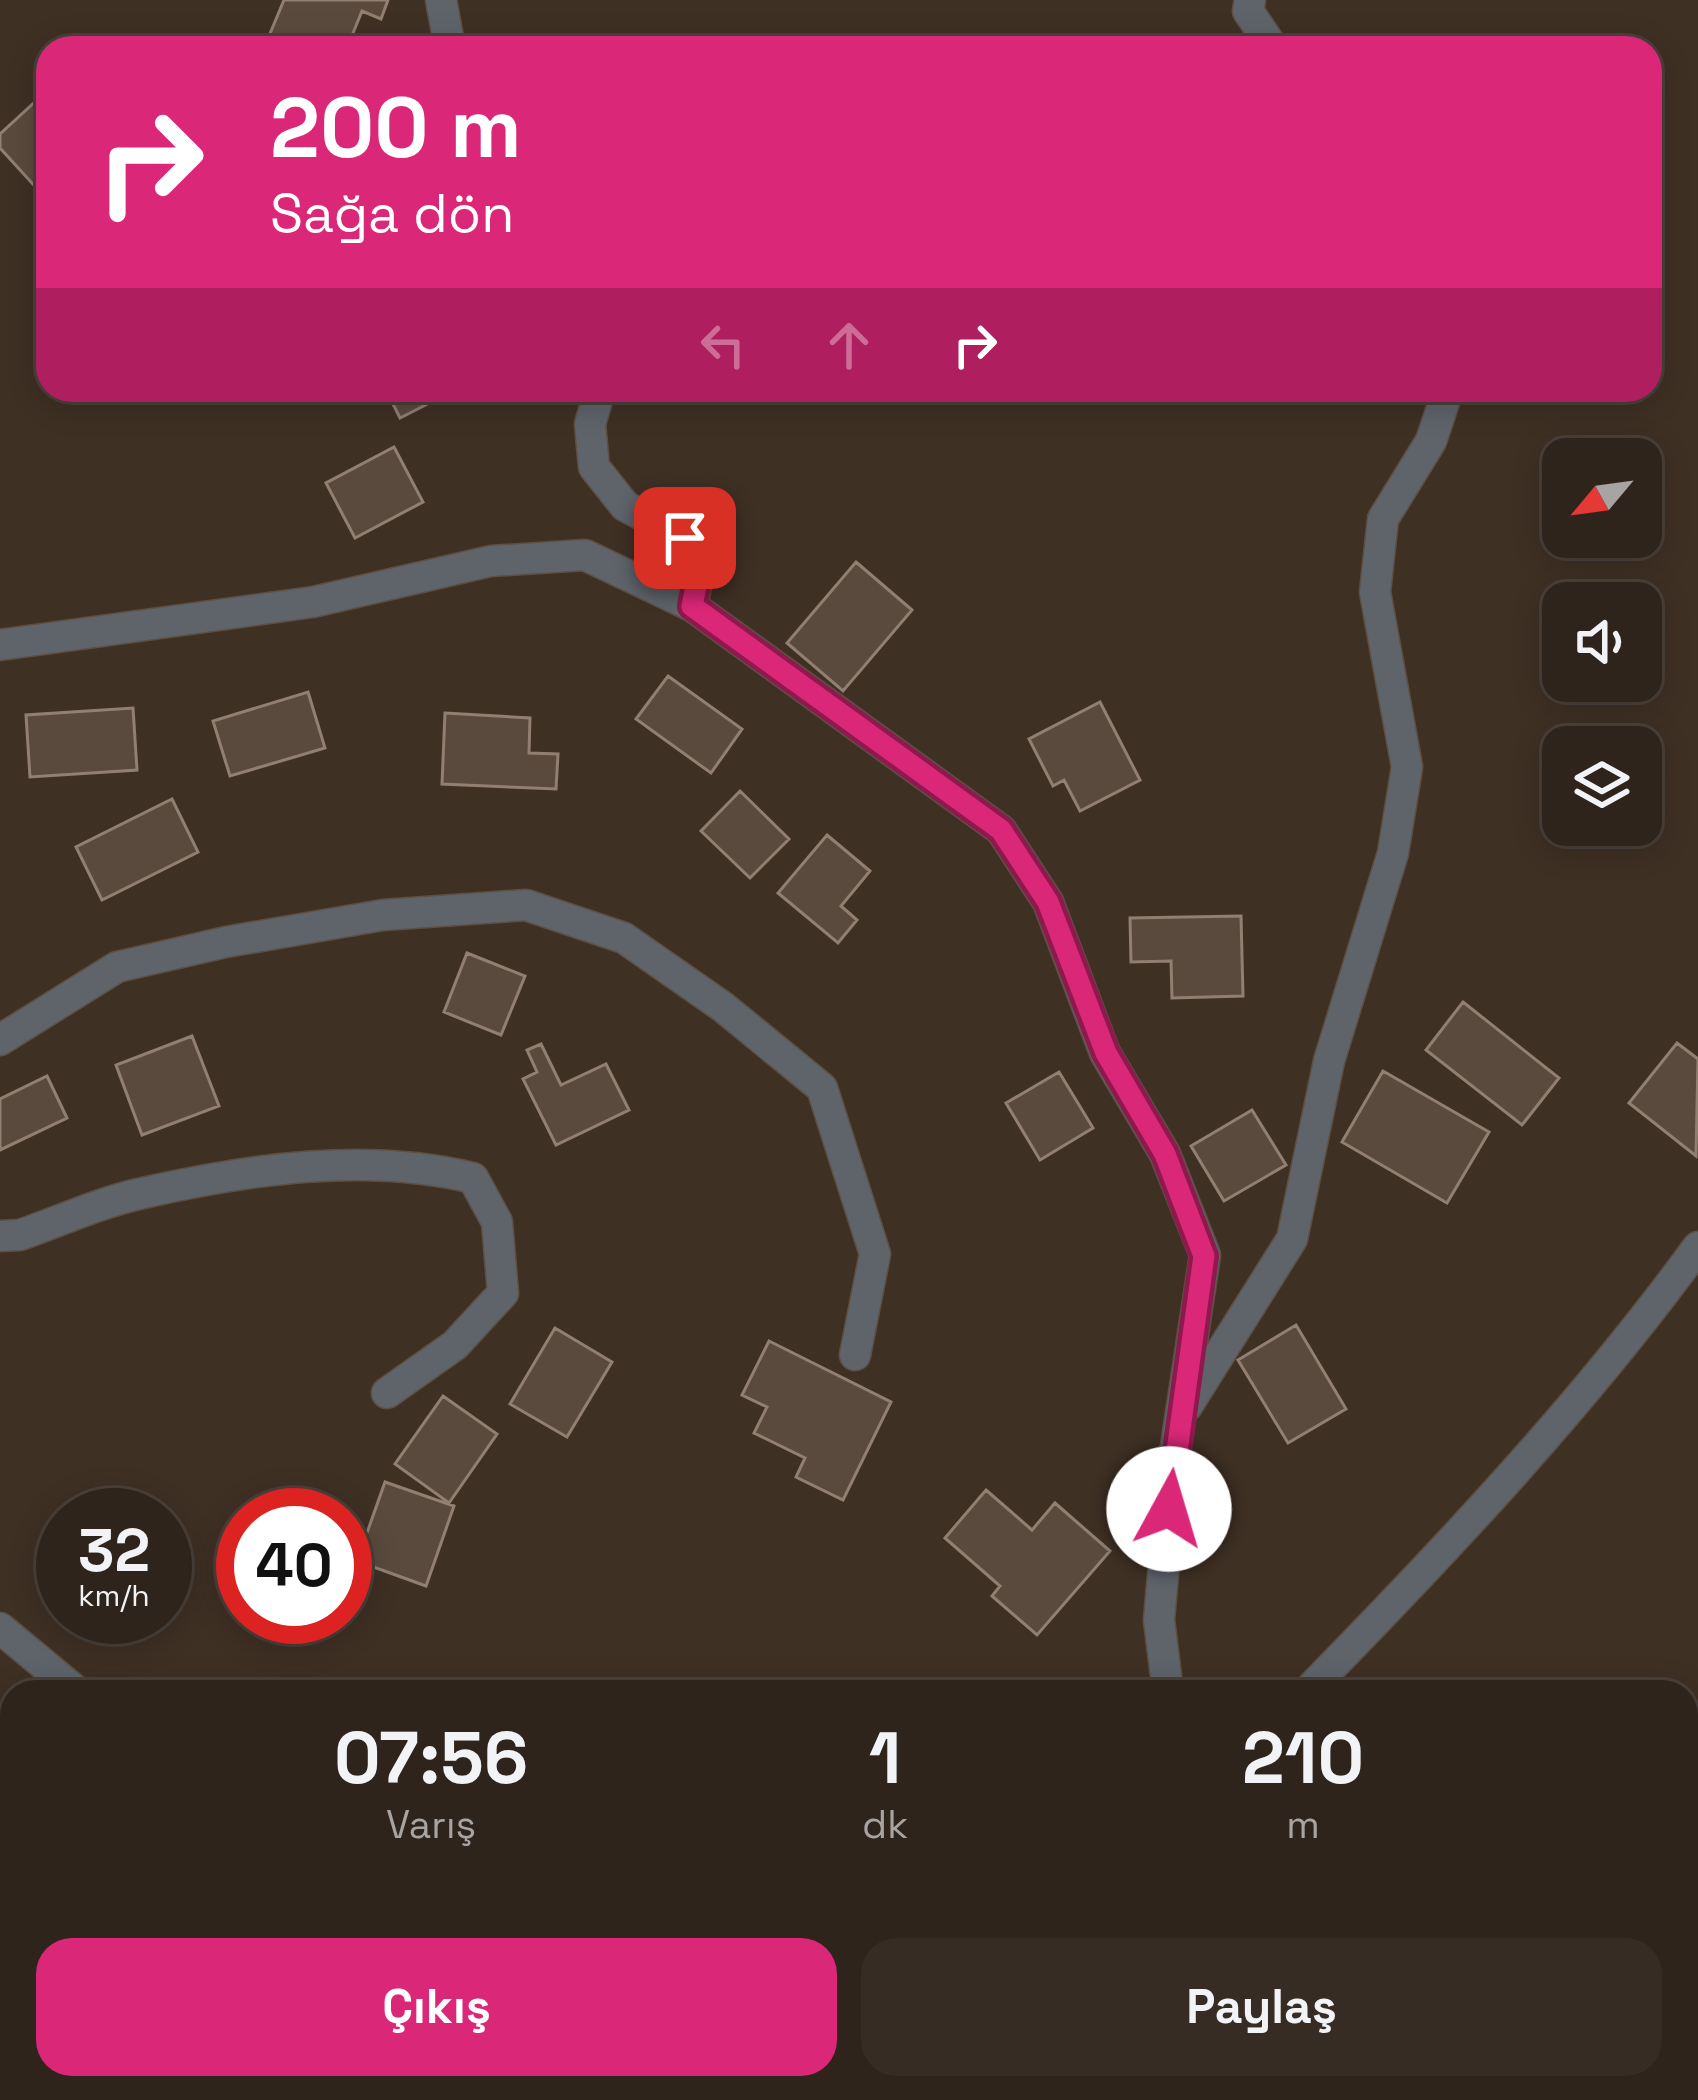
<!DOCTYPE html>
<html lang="tr">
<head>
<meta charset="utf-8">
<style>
	:root { --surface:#2f241b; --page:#372c24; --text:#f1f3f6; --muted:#a7a4a3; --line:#4a413a; --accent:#db2777 }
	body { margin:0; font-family:"Space Grotesk",sans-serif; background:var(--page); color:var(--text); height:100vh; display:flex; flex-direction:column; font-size:45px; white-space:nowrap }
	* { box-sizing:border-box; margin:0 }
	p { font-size:39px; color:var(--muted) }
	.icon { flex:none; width:66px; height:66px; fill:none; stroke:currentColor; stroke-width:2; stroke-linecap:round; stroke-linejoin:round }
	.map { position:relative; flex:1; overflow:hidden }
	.drawer { position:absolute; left:0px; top:1680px; width:1698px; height:420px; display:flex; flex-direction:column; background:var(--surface); border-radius:36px 36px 0 0; box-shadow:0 6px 30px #0003,0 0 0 3px var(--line) }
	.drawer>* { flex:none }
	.hud { position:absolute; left:36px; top:36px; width:1626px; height:366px; border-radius:36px; box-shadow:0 6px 30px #0003,0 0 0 3px var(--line); background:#db2777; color:#fff; overflow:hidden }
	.needle { width:78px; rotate:241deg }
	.buttons { position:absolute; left:1542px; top:438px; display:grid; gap:24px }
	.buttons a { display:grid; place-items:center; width:120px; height:120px; border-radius:24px; background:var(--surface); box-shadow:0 6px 30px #0003,0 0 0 3px var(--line); font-size:60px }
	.speed { position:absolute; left:36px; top:1488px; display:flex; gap:24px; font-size:60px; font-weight:700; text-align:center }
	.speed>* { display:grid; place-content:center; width:156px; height:156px; border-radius:50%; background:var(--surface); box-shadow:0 6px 30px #0003,0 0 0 3px var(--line); line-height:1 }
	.speed small { font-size:30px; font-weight:400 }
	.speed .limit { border:18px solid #d22; background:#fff; color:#111 }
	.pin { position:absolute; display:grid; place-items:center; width:102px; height:102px; color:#fff; margin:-51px; border-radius:24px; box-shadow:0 6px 18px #0006 }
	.me { position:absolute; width:132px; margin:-66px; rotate:6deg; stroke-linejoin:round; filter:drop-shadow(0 0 9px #0008) }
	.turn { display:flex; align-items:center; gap:42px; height:252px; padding:0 36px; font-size:54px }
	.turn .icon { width:156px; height:156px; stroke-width:2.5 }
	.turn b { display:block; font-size:84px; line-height:102px }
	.lanes { display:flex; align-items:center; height:114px; padding:0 36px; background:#0003; justify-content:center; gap:60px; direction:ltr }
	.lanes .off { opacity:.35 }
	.eta { display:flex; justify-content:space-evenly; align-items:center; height:204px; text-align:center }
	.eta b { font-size:72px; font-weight:600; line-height:84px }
	.cta { display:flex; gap:24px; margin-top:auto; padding:24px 36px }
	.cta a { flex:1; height:138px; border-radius:36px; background:var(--accent); color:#fff; font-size:48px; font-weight:600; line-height:138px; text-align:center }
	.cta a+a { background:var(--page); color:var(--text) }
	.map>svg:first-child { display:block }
</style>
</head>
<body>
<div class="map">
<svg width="1698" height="2100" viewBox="0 0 1698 2100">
	<rect width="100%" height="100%" fill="#3f3024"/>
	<path fill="#5a4a3e" stroke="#917f72" stroke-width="3" d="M284,0H388L381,19L362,11L347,48H264Z
		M36,101L48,115V187L41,193L0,148V134Z
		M386,390H455L400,418Z
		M394,447L423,502L355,538L326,483Z
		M856,562L912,610L843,691L787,643Z
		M668,676L742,729L711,773L636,719Z
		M308,692L325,748L230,776L213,721Z
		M1100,702L1140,780L1080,811L1064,780L1053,786L1029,739Z
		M133,708L137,770L30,777L26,715Z
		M445,713L530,718L529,753L558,754L556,789L442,784Z
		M740,791L789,839L750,878L701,831Z
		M172,799L198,852L102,900L76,847Z
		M827,835L870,871L841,906L857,920L838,943L778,893Z
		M1241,916L1243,996L1172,998L1171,961L1131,962L1130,918Z
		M467,953L525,976L501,1035L444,1012Z
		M1463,1002L1559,1078L1522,1125L1426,1050Z
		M192,1036L219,1106L142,1135L116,1065Z
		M1677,1043L1698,1059L1696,1156L1629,1103Z
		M541,1044L561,1085L606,1064L629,1110L556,1145L523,1079L537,1072L527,1050Z
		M1383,1071L1489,1132L1447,1203L1342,1142Z
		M1059,1072L1093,1128L1040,1160L1006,1103Z
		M47,1076L67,1118L0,1150V1099Z
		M1252,1110L1286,1165L1224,1201L1191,1146Z
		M1296,1325L1346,1409L1288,1443L1238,1360Z
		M555,1328L612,1362L567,1437L510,1404Z
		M769,1341L891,1402L843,1500L796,1477L805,1458L754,1433L767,1407L742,1395Z
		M443,1396L497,1434L449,1503L395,1464Z
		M385,1482L454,1506L426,1586L357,1561Z
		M986,1490L1032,1530L1055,1503L1110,1551L1037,1635L992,1596L1000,1586L945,1538Z
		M12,1730V1797L0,1790V1751Z
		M1686,1980L1698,1983V2079L1692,2100H1621L1625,2088H1686Z
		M153,2088H212L237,2100H148Z"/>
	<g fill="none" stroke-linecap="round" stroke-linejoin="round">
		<g stroke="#5d4f44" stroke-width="33">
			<path id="minor" d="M441,0L450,48
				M1250,0L1248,11L1273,48
				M600,390L590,424L594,467L625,506L685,538L700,566L692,606
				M0,645L313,602L491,561L585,555L692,606L1001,830L1048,902L1105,1053L1165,1154L1205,1255L1172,1472L1159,1620L1168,1692
				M0,1040L117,967L226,942L383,915L526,905L624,938L723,1007L822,1088L875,1254L855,1355
				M0,1236L20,1235C60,1221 101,1202 143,1193C249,1169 366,1152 473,1178L497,1222L503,1293L455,1345L387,1393
				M1187,1406L1292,1239L1329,1061L1393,853L1407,767L1375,592L1383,519L1431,441L1448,390
				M0,1628L77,1692
				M1307,1692C1444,1552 1582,1406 1698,1247
				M1686,1962L1698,1963
				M0,2043L12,2044
				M300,2088L342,2100
				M1269,2088L1276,2100
				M912,2100L922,2088"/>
		</g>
		<use href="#minor" stroke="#5f646b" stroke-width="30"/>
	</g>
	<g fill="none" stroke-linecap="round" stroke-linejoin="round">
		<g stroke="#8e194d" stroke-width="30">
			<path id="route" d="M685,538L700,566L692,606L1001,830L1048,902L1106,1053L1165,1154L1204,1256L1169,1509"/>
		</g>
		<use href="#route" stroke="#db2777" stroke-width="21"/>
	</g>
</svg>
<div class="buttons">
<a><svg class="needle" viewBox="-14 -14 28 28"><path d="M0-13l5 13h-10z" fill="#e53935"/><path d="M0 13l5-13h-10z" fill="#a7a4a3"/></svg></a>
<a><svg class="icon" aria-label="sound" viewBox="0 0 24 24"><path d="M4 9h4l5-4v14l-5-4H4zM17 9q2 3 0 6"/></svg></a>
<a><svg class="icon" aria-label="layers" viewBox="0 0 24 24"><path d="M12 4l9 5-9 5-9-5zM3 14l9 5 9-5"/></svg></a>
</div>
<div class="speed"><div>32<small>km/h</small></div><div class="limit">40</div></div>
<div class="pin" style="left:685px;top:538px;background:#d93025"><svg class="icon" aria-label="arrive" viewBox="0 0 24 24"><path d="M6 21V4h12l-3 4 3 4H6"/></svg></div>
<svg class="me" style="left:1169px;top:1509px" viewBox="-20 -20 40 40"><circle r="19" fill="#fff"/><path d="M0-13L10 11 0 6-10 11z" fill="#db2777"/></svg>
<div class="hud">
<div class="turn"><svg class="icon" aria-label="right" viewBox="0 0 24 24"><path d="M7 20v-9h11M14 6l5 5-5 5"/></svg><div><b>200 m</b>Sağa dön</div></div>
<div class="lanes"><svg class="icon off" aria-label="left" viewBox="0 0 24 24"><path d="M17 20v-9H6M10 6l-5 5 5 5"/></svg><svg class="icon off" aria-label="ahead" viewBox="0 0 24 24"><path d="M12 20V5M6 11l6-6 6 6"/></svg><svg class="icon" aria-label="right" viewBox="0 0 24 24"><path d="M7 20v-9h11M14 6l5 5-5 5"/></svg></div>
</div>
<section class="drawer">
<div class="eta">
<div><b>07:56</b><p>Varış</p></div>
<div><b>1</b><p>dk</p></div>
<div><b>210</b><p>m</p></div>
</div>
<div class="cta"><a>Çıkış</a><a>Paylaş</a></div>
</section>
</div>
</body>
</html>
